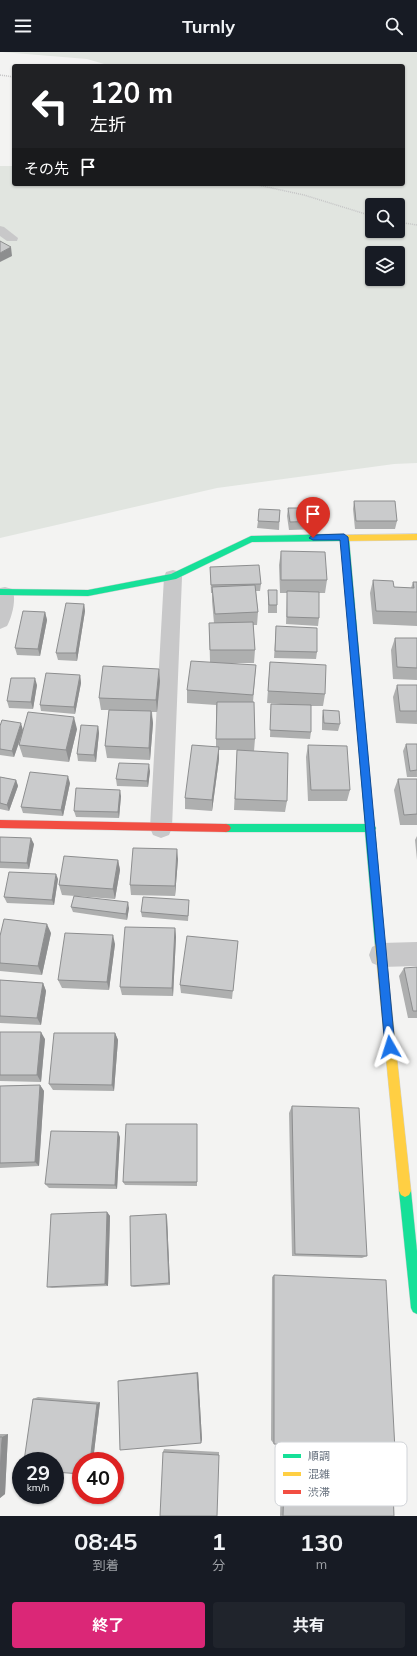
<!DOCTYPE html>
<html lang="ja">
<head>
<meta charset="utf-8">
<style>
	:root { --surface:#171b24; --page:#20242c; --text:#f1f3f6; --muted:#9ea1a6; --accent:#db2777 }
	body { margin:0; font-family:Mulish,"Noto Sans JP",sans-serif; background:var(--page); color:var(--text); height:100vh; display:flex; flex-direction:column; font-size:15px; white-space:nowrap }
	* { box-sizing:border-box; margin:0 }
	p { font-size:13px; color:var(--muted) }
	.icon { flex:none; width:22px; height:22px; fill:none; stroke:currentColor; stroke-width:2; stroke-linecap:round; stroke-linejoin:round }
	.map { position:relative; height:1464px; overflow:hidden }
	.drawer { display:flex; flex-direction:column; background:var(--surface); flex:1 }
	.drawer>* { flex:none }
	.top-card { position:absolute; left:12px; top:12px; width:393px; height:122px; border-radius:4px; box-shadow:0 1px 3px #0004; background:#202124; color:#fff; overflow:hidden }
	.fabs { position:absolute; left:365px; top:146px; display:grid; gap:8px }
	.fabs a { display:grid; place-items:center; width:40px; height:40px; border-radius:4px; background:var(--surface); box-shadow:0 1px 3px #0004; font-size:20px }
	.speed { position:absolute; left:12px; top:1400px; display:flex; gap:8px; font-size:20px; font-weight:700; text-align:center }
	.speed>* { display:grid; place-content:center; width:52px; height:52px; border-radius:50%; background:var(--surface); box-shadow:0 1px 3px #0004; line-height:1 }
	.speed small { font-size:10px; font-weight:400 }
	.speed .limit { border:6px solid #d22; background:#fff; color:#111 }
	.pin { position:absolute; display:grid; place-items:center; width:34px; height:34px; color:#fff; margin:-41px -17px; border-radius:50% 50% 50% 0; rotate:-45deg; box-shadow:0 0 4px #0007 }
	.pin .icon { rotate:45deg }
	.me { position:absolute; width:44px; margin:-22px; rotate:354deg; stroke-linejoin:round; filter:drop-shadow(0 0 3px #0008) }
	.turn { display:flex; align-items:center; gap:14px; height:84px; padding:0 12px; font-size:18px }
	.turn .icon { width:52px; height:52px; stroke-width:2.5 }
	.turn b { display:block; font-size:28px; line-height:34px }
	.then { display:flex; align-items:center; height:38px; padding:0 12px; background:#0003; gap:8px; font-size:15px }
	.eta { display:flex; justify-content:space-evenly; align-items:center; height:68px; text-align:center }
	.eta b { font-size:24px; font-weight:700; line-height:28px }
	.primary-button { display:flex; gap:8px; margin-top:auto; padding:8px 12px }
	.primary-button a { flex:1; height:46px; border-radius:4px; background:var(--accent); color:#fff; font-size:16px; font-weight:700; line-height:46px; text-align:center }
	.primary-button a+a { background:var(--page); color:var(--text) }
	header { display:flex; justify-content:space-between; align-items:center; height:52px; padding:0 12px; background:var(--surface); font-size:18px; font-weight:700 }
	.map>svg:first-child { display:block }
</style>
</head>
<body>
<header><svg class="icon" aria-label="menu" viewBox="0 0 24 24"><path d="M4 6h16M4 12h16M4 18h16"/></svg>Turnly<svg class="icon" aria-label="search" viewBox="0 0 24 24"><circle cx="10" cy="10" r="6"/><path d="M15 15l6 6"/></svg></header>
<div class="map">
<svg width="417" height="1464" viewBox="0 0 417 1464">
	<rect width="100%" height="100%" fill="#f3f3f2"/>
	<path fill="#e1e5e0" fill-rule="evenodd" d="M2,0H417V411L394,412L217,436L0,486V114H14V132H403V14H111L87,7ZM372,153H398V179H372ZM372,201H398V227H372Z"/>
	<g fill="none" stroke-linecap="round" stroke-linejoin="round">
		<g stroke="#d0d1d1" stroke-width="1">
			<path id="fast" d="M344,482L349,486L374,773L376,776L375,778L385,893L384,896L380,898L376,896L375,893L365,780H226L223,779L221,776L223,773L226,772H365L341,489L252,490L176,527L88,544L0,543V537L88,538L171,522L251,484Z
				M405,1133L409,1135L411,1139L417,1199V1262L413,1260L411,1256L399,1139L401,1135Z"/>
		</g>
		<g stroke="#d0d1d1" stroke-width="1">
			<path id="slow" d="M417,482V488L345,489L341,486L345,483Z
				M380,888L384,890L385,893L411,1139L409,1143L405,1145L401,1143L399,1139L375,893L376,890Z"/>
		</g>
		<g stroke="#d0d1d1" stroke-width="1">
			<path id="jam" d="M0,768L226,772L229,773L231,776L229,779L226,780L0,776Z"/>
		</g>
		<path stroke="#c5c5c6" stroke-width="1.5" stroke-dasharray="1 1" stroke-linecap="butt" d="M0,23L14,25
			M253,132L304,143L372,164
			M398,170L417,173"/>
		<path fill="#c8c8c9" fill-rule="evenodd" d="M0,174L4,175L18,186L17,189H7L0,184Z"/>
		<path fill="#c8c8c9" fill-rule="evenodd" d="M173,518L180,520L182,525L172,776L169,783L161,786L153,783L150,776L164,525L166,520Z
			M5,535L12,537C17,546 12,565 7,574L0,577V536Z
			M417,890V914L381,915L372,911L369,903L372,895L381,891Z"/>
		<use href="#fast" fill="#16e098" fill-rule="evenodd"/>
		<use href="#slow" fill="#ffcf43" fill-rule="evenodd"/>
		<use href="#jam" fill="#f24e42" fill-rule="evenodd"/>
	</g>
	<path fill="#aeafaf" d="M354,449L397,469L395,477H355L353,457Z
		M288,456L321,469L320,477L289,478L287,464Z
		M280,458L279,478L257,476L258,469Z
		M281,499L327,528L325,541H319V566L318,574L286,572L287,541H280L279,513Z
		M210,515L261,532L260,539H256L258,560L257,573H253L255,598L254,611H222L256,613L253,650L255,687L254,699H246L287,749L285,760L234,758L237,698H219V707L212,759L185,757V746L216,695V653L187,651V638L210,610L209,571H214L212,549V541H211Z
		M373,528L394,535L411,536L413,530H417V574L373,572L370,541Z
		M268,538L277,553V561H268Z
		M84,552L85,559L77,609L58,608L56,601Z
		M45,560L47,568L40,604L17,603L15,596Z
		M276,574L317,600L316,607L274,606Z
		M395,586H417V628L393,627L391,598Z
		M270,610L325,642L323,654H311V680L310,687L270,685L271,652L295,653L267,651Z
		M80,623L81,631L75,662L41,659L40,653Z
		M160,629L157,660H152L153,671L150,708L107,706L105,694L109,658H101L99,646Z
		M37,633L33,657L9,656L7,649Z
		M397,633H417V672L396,671L393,645Z
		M323,658L340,672L338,679L322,678V665Z
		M0,674L23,678L77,677L69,710L23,705L19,693L23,680L14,705L0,703Z
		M98,674L99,681L96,710L78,709L77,702Z
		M406,692H417V725H407L403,699Z
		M308,693L350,738L347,749H308L306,705Z
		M150,719L148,735L117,734L116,727Z
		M0,725L16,728L18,734L9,759L0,757Z
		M398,727H417V773H400L394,738Z
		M70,731L63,764L23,761L21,755Z
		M121,744L119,766L76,765L74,759Z
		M417,784V808L415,788Z
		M0,785L34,792L29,817L0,816Z
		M178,807L175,844L131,843L130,833Z
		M118,808L120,818L115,847L62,843L59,833Z
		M58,827L54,853L7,851L4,845Z
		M189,853L188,869L142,865L141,860Z
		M71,855L129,856L127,868L73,860Z
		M175,876L176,885L173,944L122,943L120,935Z
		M51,881L42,923L0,919V911Z
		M238,889L232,947L181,941L180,933Z
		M115,892L109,938L62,936L58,928Z
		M417,915V966H408L399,924L404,916Z
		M0,928L43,931L46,939L41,973L0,971Z
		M0,980L45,987L41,1030L0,1029Z
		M115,981L118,988L114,1039L53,1038L49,1032Z
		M40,1033L44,1039L39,1114L0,1116V1034Z
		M292,1054L367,1204L362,1206L292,1204L289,1061Z
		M197,1077V1134L125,1133L123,1130Z
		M120,1085L117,1137L49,1136L45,1132Z
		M107,1160L110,1164L108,1234L52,1236L47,1235Z
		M166,1162L167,1165L170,1233L134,1235L131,1234Z
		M274,1223V1392L271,1388L272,1225Z
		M198,1320L202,1388L118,1329L121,1328Z
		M38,1345L100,1350L93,1409L33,1347Z
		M0,1382H8L5,1442L0,1446Z
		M164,1397L219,1400V1403L163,1400Z
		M282,1400L387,1410L392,1414L394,1464H280Z"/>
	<path fill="#8d8e8f" d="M11,195L12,204L0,210V201Z
		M84,552L85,559L77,609L76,601Z
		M45,560L47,568L40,604L38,597Z
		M159,617L160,629L157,660L156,648Z
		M80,623L81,631L75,662L74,655Z
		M35,626L37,633L33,657L31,650Z
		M151,659L153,671L150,708L149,696Z
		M74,665L77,677L69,710L66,698Z
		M21,671L23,678L14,705L12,699Z
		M98,674L99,681L96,710L94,703Z
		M219,695V707L212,759V748Z
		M149,712L150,719L148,735L147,729Z
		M68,724L70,731L63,764L61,758Z
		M16,728L18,734L9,759L7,753Z
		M120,738L121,744L119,766L118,760Z
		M31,786L34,792L29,817L27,811Z
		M177,797L178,807L175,844V834Z
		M118,808L120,818L115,847L113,837Z
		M56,822L58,827L54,853L52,848Z
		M128,850L129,856L127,868L126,862Z
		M47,872L51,881L42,923L38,914Z
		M175,876L176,885L173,944L172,936Z
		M113,883L115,892L109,938L107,930Z
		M43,931L46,939L41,973L37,966Z
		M41,980L45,987L41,1030L37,1023Z
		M115,981L118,988L114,1039L112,1033Z
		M40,1033L44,1039L39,1114L35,1110Z
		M118,1080L120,1085L117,1137L115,1133Z
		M107,1160L110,1164L108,1234L105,1232Z
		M166,1162L167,1165L170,1233L169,1231Z
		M198,1320L202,1388L201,1391L197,1321Z
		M100,1350L93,1409H90L97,1352Z
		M8,1382L5,1442L0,1446V1421L2,1385Z"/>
	<path fill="#cacbcc" stroke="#8d8e8f" d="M0,189L11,195L0,201Z
		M354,449H395L397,469H356Z
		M288,456H319L321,469L290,470Z
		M259,457L280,458L279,470L258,469Z
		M281,499L325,500L327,528H281Z
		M259,513L261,532L211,533L210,515Z
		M373,528L393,529L394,535L414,536L413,530H417V560L376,559Z
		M255,533L258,560L215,562L212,535Z
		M268,538H277V553H269Z
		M287,539L319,540V566L287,565Z
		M66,551L84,552L76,601H56Z
		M23,559L45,560L38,597L15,596Z
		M253,570L255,598H210L209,571Z
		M276,574L317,576V600L275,599Z
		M395,586H417V616L397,615Z
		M191,609L256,613L253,643L187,638Z
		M270,610L326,613L325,642L268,639Z
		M103,614L159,617L156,648L99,646Z
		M46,621L80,623L74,655L40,653Z
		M11,626H35L31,650L7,649Z
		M397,633H417V659H400Z
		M217,650H254L255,687H216Z
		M271,652L311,653V680L270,678Z
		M109,658L151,659L149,696L105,694Z
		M323,658L339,659L340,672L324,671Z
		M28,660L74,665L66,698L19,693Z
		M2,668L21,671L12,699L0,697V674Z
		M81,673L98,674L94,703L77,702Z
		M406,692H417V718L410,719Z
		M192,693L219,695L212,748L185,746Z
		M308,693L347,694L350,738H311Z
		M237,698L288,701L287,749L235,747Z
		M119,711L149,712L147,729L116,727Z
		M30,720L68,724L61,758L21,755Z
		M0,725L16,728L7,753L0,751Z
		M398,727H417V762L404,763Z
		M76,736L120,738L118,760L74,759Z
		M0,785L31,786L27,811L0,810Z
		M133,796L177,797L175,834L130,833Z
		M64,804L118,808L113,837L59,833Z
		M9,820L56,822L52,848L4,845Z
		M74,844L128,850L126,862L71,855Z
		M143,845L189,848L188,864L141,860Z
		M4,867L47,872L38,914L0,911V884Z
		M125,875L175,876L172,936L120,935Z
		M65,881L113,883L107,930L58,928Z
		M187,884L238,889L233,939L180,933Z
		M417,915V959H413L404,916Z
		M0,928L43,931L37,966L0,964Z
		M0,980H41L37,1023H0Z
		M54,981H115L112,1033L49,1032Z
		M40,1033L35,1110L0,1111V1034Z
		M292,1054L359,1056L367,1204L295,1202Z
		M126,1072H197V1130H123Z
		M51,1079L118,1080L115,1133L45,1132Z
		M107,1160L105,1232L47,1235L51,1162Z
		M166,1162L169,1231L131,1234L130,1164Z
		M274,1223L386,1228L395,1398L274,1392Z
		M197,1321L201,1391L120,1398L118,1329Z
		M33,1347L97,1352L90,1409H81V1422L55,1420V1409H24Z
		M0,1385H2L0,1421Z
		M163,1400L219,1403L217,1464H160Z
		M285,1404L392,1414L394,1464H283Z"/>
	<path fill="#1a73e8" stroke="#114b97" d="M344,482L348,485L395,995L394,999L390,1001L386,999L385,995L340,488H313L309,486L313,483Z"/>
	<rect x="275" y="1390" width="132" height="64" rx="6" fill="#fff" stroke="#d1d4d8" stroke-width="1"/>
	<rect x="283" y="1402" width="18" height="4" fill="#16e098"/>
	<rect x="283" y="1420" width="18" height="4" fill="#ffcf43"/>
	<rect x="283" y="1438" width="18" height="4" fill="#f24e42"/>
	<g font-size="11" fill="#67717e">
		<text x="308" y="1408">順調</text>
		<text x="308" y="1426">混雑</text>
		<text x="308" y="1444">渋滞</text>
	</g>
</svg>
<div class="fabs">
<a><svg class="icon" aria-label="search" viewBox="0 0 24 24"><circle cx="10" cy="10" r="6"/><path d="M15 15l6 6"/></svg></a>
<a><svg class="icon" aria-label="layers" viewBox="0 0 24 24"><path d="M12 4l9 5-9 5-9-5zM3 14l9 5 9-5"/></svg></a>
</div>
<div class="speed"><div>29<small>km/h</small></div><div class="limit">40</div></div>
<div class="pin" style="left:313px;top:486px;background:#d93025"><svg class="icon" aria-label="arrive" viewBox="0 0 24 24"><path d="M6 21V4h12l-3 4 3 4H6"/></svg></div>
<svg class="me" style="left:390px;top:995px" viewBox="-20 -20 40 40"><path d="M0-17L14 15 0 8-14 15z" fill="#1a73e8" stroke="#fff" stroke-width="4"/></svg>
<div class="top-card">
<div class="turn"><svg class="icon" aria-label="left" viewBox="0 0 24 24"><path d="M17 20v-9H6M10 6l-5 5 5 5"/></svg><div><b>120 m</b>左折</div></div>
<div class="then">その先<svg class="icon" aria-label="arrive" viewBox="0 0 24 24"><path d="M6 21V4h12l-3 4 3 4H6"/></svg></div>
</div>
</div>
<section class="drawer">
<div class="eta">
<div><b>08:45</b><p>到着</p></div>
<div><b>1</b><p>分</p></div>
<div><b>130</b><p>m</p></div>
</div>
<div class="primary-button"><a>終了</a><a>共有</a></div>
</section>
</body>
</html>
